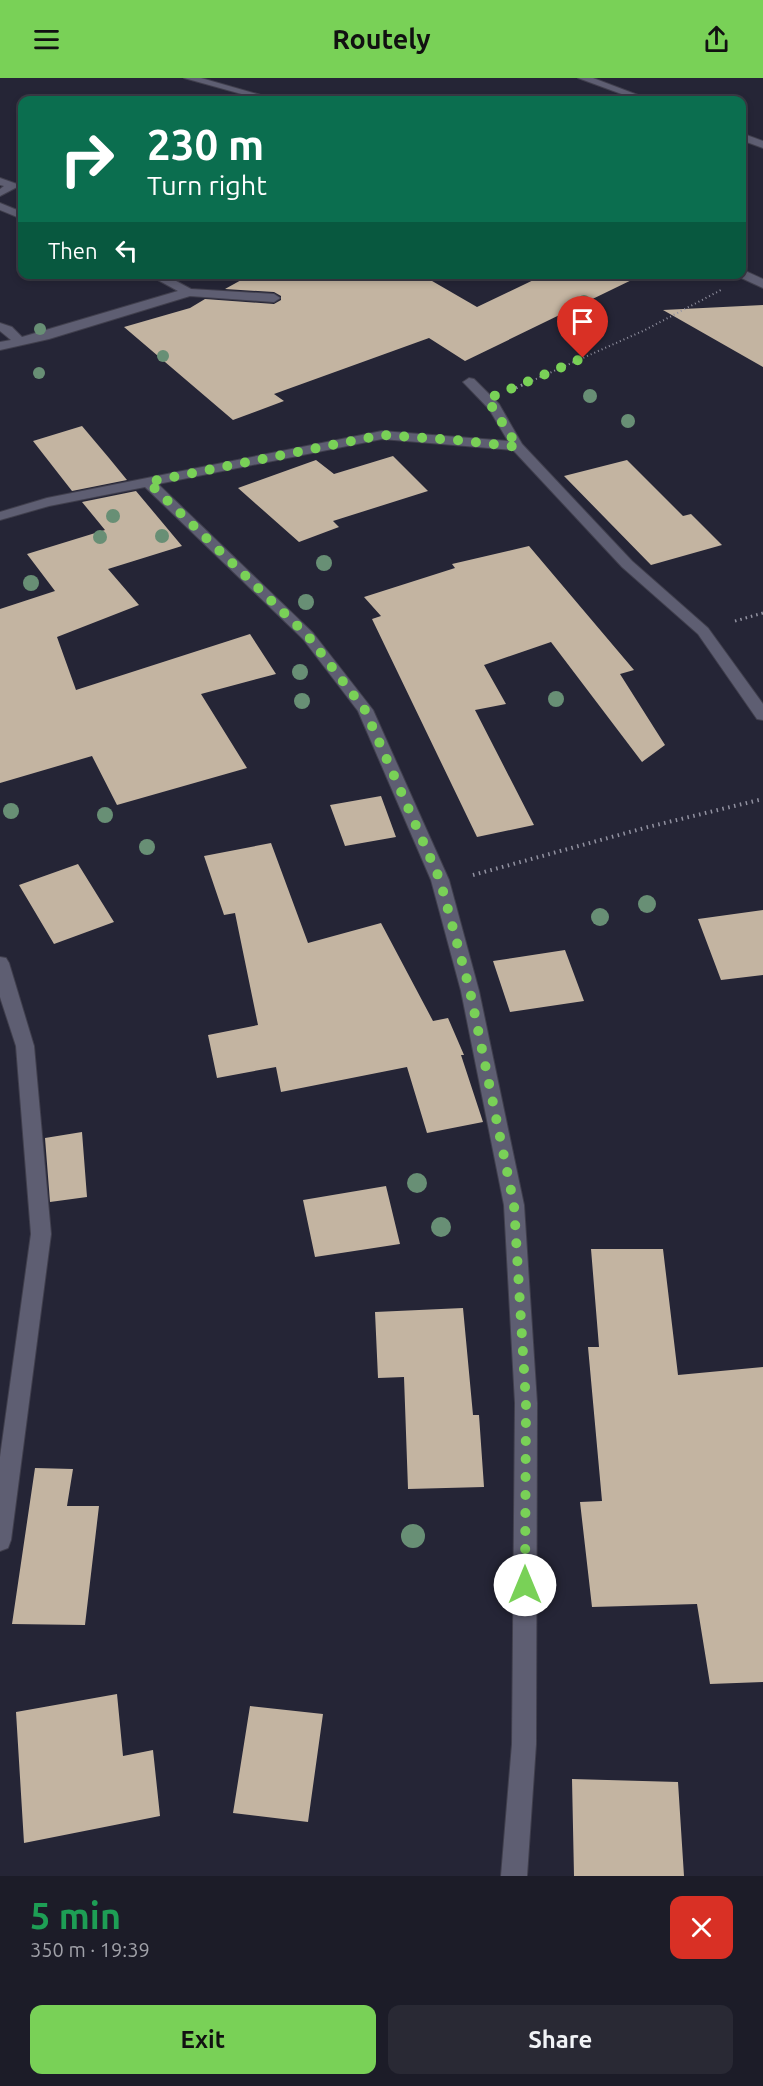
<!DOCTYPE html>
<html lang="en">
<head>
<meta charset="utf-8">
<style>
	:root { --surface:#1c1c28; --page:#292934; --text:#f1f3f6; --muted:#a0a1a8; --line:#3a3a45; --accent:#79d157 }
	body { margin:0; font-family:Ubuntu,sans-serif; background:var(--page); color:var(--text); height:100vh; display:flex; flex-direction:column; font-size:22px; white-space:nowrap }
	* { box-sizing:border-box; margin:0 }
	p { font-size:20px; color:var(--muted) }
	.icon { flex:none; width:33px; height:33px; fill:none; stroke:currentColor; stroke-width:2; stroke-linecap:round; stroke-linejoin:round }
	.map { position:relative; height:1798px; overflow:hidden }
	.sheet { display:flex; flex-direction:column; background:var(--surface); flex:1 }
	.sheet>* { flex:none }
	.top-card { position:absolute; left:18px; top:18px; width:728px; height:183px; border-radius:12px; box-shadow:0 3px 9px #0003,0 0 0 2px var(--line); background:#0b6e4f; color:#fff; overflow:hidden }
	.pin { position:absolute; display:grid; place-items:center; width:51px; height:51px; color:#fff; margin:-62px -26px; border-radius:50% 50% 50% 0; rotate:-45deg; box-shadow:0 0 6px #0007 }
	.pin .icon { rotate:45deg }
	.me { position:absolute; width:66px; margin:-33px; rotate:0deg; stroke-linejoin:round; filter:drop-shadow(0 0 4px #0008) }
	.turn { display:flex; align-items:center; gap:21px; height:126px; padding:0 30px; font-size:27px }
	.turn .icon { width:78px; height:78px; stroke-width:2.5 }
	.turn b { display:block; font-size:42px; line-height:51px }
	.then { display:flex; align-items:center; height:57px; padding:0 30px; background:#0003; gap:12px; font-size:22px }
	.round { display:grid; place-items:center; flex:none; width:63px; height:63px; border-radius:12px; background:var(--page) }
	.headline { display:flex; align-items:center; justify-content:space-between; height:102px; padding:0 30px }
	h1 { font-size:36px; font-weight:700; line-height:45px; color:#1e9e55 }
	.button { display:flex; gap:12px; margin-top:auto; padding:12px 30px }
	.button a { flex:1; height:69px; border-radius:12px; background:var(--accent); color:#111; font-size:24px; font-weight:700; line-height:69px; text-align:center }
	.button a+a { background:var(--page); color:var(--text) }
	header { display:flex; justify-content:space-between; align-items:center; height:78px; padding:0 30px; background:var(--accent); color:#111; font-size:27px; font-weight:700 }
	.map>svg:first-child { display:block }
</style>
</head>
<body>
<header><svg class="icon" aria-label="menu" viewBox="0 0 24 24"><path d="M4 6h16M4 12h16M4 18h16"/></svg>Routely<svg class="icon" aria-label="share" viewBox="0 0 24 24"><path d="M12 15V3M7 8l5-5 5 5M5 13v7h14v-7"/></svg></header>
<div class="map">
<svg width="763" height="1798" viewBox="0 0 763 1798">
	<rect width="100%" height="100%" fill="#252536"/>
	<path fill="#c3b4a1" d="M252,196H420L477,229L546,196H644L465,283L429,260L274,316L284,323L233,342L124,249L190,230L205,221L274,226L281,222V218L274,214L225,211Z
		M763,227V289L663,232Z
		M82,348L109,380L127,402L72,413L33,363Z
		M393,378L428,413L333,443L339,449L299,464L238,410L316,382L334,396Z
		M627,382L683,438L691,436L722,467L651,487L564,398Z
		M136,413L182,468L108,491L139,527L57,559L76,612L250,556L276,596L201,616L247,690L117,727L92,678L0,705V531L55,513L27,476L105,452L82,424Z
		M529,468L634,592L620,596L665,667L642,684L551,564L484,587L506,626L475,632L534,747L477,759L372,541L381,538L364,519L455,490L452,486Z
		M381,718L396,759L345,768L330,727Z
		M271,765L308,865L381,845L433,943L448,940L464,977H461L483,1044L427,1055L407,989L281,1014L276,989L217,1000L208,957L258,947L235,835L224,837L204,778Z
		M78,786L114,844L54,866L19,807Z
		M763,832V897L721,902L698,841Z
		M565,872L584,923L510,934L493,883Z
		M82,1054L87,1119L50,1124L45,1060Z
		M386,1108L400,1166L315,1179L303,1122Z
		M591,1171H663L678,1297L763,1289V1604L710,1606L697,1526L592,1529L580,1424L602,1423L588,1269H599Z
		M463,1230L473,1337H479L484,1409L408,1411L404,1299L378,1300L375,1234Z
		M35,1390L73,1391L67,1428H99L85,1547L12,1546Z
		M117,1616L123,1678L153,1672L160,1738L24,1765L16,1634Z
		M250,1628L323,1636L308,1744L233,1735Z
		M572,1701L678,1704L684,1798H574Z"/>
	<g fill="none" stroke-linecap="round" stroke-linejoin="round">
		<g stroke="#403f4d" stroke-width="2">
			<path id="minor" d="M184,0H201L278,22H263Z
				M578,0H593L651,22H638Z
				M741,55L763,63V70L741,62Z
				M0,100L17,106L19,108L0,118V111L4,108L0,107Z
				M0,125L22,134V141L0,132Z
				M741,191L763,201V210L737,198L741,196Z
				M147,196H163L191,211L274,216L280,220L274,224L190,218L49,261L0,272V264L11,262L0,253V245L12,249L22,259L178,213Z
				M469,300L474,301L499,326L522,366L632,483L708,550L763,626V642L757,641L698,556L622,489L513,372L382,361L158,406L313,555L373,632L449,802L479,913L524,1127L537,1325L536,1666L527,1798H501L512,1666L515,1325L504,1127L461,913L431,802L358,633L303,561L145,409L49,428L0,442V434L47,420L382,353L508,363L489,331L463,304Z
				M0,879L6,880L9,885L34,968L51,1156L11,1462L8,1470L0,1473V1379L31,1156L16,968L0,919Z"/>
		</g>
		<path stroke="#9292a1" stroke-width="2" stroke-dasharray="1 3" stroke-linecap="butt" d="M525,306L645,252L721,212"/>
		<path stroke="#9292a1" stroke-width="3" stroke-dasharray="1.5 4" stroke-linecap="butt" d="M516,310L528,304
			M735,543L763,535"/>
		<path stroke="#9292a1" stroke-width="4" stroke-dasharray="1.5 4.5" stroke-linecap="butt" d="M473,797L648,749L763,721"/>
		<use href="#minor" fill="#5e5e72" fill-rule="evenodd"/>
	</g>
	<g fill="#688f75">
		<circle cx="584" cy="223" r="6"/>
		<circle cx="40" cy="251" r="6"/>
		<circle cx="163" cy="278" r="6"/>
		<circle cx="39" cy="295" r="6"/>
		<circle cx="590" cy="318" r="7"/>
		<circle cx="628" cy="343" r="7"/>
		<circle cx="113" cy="438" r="7"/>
		<circle cx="162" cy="458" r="7"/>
		<circle cx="100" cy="459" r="7"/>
		<circle cx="324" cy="485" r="8"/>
		<circle cx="31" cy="505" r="8"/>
		<circle cx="306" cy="524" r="8"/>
		<circle cx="300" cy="594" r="8"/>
		<circle cx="556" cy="621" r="8"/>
		<circle cx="302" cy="623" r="8"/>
		<circle cx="11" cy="733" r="8"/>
		<circle cx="105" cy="737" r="8"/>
		<circle cx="147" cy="769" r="8"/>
		<circle cx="647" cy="826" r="9"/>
		<circle cx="600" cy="839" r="9"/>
		<circle cx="417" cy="1105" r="10"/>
		<circle cx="441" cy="1149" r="10"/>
		<circle cx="413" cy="1458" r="12"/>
	</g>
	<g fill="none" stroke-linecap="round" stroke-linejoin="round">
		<path stroke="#79d157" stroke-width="10" stroke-dasharray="0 18" d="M525,1507L526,1325L514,1127L470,913L440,802L365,632L308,558L148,404L382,357L455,362L518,369L487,321L583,280"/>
	</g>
</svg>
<div class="pin" style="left:583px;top:280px;background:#d93025"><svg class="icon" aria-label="arrive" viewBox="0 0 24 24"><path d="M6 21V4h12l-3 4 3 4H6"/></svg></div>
<svg class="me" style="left:525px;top:1507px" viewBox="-20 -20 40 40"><circle r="19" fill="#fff"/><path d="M0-13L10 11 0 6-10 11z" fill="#79d157"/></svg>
<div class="top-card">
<div class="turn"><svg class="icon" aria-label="right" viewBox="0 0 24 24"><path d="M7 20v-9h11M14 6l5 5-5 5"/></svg><div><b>230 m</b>Turn right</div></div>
<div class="then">Then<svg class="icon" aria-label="left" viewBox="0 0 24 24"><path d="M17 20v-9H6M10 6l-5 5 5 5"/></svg></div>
</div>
</div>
<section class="sheet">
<div class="headline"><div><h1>5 min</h1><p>350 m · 19:39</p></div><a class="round" style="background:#d93025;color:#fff"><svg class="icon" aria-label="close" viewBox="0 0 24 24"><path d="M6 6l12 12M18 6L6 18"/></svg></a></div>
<div class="button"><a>Exit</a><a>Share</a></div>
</section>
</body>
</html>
